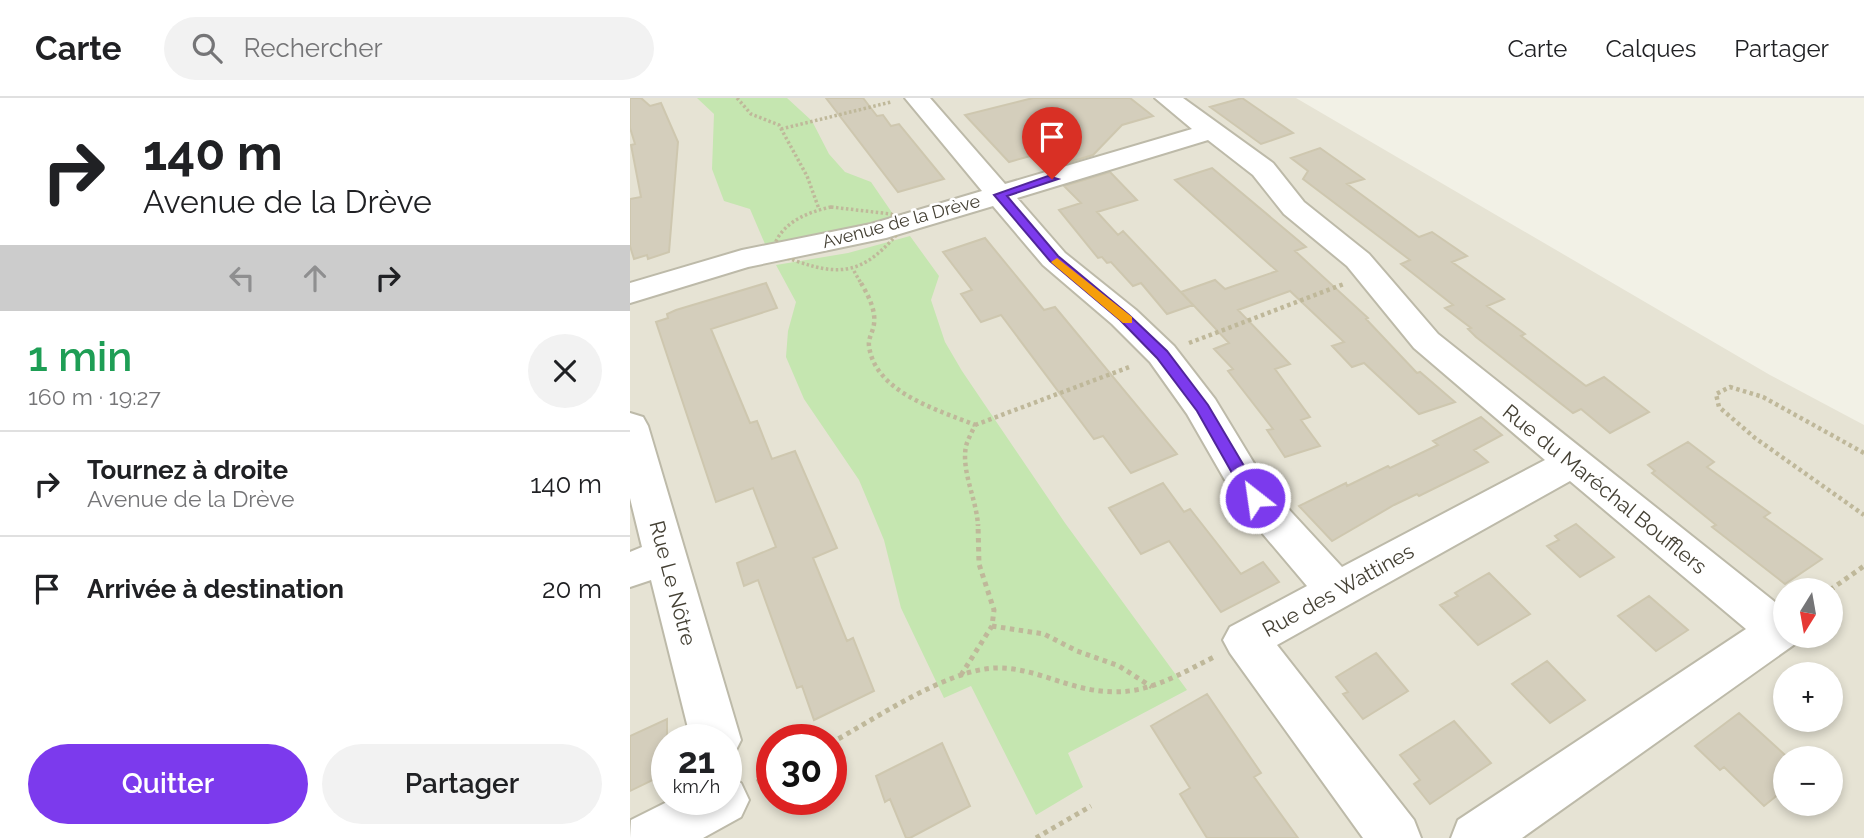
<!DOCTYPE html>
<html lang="fr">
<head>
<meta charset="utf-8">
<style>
	:root { --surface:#fff; --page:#f2f2f2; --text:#202124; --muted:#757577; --line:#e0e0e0; --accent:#7c3aed }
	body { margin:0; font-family:Raleway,sans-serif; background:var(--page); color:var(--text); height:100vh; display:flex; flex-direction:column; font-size:26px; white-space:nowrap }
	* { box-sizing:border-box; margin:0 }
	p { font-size:23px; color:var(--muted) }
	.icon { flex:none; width:38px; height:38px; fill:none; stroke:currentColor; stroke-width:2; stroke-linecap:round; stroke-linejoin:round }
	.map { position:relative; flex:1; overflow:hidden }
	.sheet { display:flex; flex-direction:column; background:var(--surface); width:630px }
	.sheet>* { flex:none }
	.banner { background:#fff; color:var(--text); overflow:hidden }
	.needle { width:46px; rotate:191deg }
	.tools { position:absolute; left:1143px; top:480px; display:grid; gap:14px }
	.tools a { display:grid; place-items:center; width:70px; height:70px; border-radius:50%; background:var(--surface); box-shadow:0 4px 10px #0003; font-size:35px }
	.speed { position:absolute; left:21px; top:626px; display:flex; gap:14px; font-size:35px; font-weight:700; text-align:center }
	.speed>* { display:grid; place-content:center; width:91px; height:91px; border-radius:50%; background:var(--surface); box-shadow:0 4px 10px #0003; line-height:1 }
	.speed small { font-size:18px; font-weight:400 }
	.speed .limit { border:10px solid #d22; background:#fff; color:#111 }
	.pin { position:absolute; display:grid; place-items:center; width:60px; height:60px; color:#fff; margin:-72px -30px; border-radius:50% 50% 50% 0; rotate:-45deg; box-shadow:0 0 7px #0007 }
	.pin .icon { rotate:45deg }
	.me { position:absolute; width:77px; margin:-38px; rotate:330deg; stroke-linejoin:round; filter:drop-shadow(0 0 5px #0008) }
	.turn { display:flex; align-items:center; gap:24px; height:147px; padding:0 28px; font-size:32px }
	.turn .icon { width:91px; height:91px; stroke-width:2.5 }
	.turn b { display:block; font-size:49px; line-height:60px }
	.lanes { display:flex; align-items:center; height:66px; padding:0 28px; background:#0003; justify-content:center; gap:35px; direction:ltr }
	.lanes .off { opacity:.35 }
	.round { display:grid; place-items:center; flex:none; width:74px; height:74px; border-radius:37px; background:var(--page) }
	.overview { display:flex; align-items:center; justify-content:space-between; height:119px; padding:0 28px }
	h1 { font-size:42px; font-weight:600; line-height:52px; color:#1e9e55 }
	.cta { display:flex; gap:14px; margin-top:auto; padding:14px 28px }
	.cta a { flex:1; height:80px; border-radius:42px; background:var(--accent); color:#fff; font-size:28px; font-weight:600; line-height:80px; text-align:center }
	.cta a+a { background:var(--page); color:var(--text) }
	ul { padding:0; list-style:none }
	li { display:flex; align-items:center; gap:21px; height:105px; padding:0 28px; border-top:2px solid var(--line) }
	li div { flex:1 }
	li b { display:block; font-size:26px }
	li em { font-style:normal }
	header { display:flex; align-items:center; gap:42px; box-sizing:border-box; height:98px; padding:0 35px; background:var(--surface); border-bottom:2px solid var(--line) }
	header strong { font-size:33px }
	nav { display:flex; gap:38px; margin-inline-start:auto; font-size:24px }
	.search { width:490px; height:63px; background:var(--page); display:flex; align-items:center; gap:18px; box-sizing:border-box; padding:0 24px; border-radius:38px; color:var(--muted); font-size:26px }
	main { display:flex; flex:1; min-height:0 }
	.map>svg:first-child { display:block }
</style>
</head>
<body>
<header>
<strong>Carte</strong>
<div class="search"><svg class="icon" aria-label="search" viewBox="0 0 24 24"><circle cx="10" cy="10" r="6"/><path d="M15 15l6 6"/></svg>Rechercher</div>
<nav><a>Carte</a><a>Calques</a><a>Partager</a></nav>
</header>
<main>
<section class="sheet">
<div class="banner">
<div class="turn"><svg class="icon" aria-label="right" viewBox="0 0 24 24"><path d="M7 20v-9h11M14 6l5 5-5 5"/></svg><div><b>140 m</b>Avenue de la Drève</div></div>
<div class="lanes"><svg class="icon off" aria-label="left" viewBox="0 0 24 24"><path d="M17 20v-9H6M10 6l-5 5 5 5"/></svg><svg class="icon off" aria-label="ahead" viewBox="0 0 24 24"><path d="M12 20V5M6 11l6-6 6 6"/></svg><svg class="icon" aria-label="right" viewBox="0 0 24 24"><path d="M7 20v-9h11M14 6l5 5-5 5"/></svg></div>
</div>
<div class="overview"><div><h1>1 min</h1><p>160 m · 19:27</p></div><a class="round"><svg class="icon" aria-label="close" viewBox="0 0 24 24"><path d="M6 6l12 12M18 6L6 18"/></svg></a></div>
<ul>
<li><svg class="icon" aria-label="right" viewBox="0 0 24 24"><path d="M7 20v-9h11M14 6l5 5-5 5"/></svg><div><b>Tournez à droite</b><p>Avenue de la Drève</p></div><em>140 m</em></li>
<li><svg class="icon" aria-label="arrive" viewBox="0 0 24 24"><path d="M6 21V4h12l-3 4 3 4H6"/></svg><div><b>Arrivée à destination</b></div><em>20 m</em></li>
</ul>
<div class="cta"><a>Quitter</a><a>Partager</a></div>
</section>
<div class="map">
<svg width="1234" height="740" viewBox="0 0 1234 740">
	<rect width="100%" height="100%" fill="#f2f1e6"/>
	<path fill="#e6e3d4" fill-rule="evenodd" d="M0,0H666L1140,277L1234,327V740H0ZM1155,492H1200V537H1155ZM1155,576H1200V621H1155ZM37,642H96V702H37ZM142,642H201V702H142ZM1155,660H1200V705H1155Z"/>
	<path fill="#c5e6b0" d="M67,0H157L182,23L199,56L215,74L241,84L265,119L218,130L135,146L120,111L94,103L82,71L84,16Z
		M280,138L309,178L301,202L315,244L332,273L435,425L557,592L438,655L453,689L406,717L341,588L314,600L271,510L254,442L229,382L174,301L156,259L158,233L166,204L146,167L218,155Z"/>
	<path fill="#d4cebc" stroke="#cec7af" stroke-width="2" d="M0,0H11L20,8L31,5L48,44L39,154L18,161L17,157L4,161L0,148V101L11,99L1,47L5,46L0,30Z
		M196,0H233L247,18L253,17L261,28L269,26L314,81L268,94Z
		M403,0H500L523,18L492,27L463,57L417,71L404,57L379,64L335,17Z
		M612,0L663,35L631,46L580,9Z
		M690,50L734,81L717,86L789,139L802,134L837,158L822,164L874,201L857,208L895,236L891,238L956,288L974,279L1019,314L980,335L951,311L943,315L846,239L838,231L841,230L815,210L823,207L771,166L780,162L673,81L678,73L661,60Z
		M582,70L676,149L665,153L738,220L736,221L787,275L790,274L825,304L789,316L734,265L722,269L702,248L714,244L660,193L608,212L660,266L645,271L680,319L671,322L690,348L655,359L637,332L643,331L598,273L603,271L584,251L599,245L551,194L585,182L595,191L647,173L545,82Z
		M480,74L507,102L467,114L488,137L493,133L563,207L537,216L511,185L503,188L481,164L477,165L472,159L468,160L429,112L451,105L434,88Z
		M355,140L414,212L425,209L547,356L501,375L473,338L464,341L371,217L351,224L331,196L342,192L313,154Z
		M136,185L147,210L81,231L120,325L127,323L142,361L165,353L207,450L183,460L217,543L223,540L244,593L184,622L172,588L167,590L128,482L114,488L107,465L146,449L123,390L86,404L26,224L38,220L37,216L46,212Z
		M851,319L872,337L844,352L858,364L789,398L787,396L764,407L702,443L669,408L716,385L717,388L758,368L760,370L808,347L803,343Z
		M1058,344L1084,364L1077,369L1140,415L1134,419L1192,461L1155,486L1082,429L1086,427L1022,375L1025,373L1018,367Z
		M533,385L554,414L560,411L611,476L633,464L649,484L591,514L539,443L511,456L479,410Z
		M946,426L984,459L950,479L917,448L929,442L925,438Z
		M859,475L900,516L848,547L810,507L828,498L825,495Z
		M1019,498L1058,532L1026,553L988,518Z
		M746,555L778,593L733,621L713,596L718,594L706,579Z
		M917,563L955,602L920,625L882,586Z
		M577,596L631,675L624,679L668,740H577L550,696L560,690L521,628Z
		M1109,615L1155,657V691L1134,708L1094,669L1090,672L1065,648Z
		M37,621V675L0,693V638Z
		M824,623L861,665L800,706L784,686L790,682L770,657Z
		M312,645L340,708L280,740H276L260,701L255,704L246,678Z"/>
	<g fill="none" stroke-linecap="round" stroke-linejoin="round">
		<g stroke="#bdbaa9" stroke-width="4">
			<path id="minor" d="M275,0H300L375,86L562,31L525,0H553L643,65L674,104L739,156L808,236L1155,512V537H1169L1165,546L892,740H821L828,722L1116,531L940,383L647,547L784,722L791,740H733L600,555L593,542L600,529L677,488L611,410L557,316L520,264L482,226L413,167L363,108L256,140L118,169L0,205V185L112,152L241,126L352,93ZM578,42L623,77L654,116L717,168L784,250L915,362L712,469L639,390L585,301L544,248L506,212L435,155L387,100Z
				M0,315L13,319L18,328L111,642L103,658L96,661V642H61L21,482L0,489V454L12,449L0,400Z
				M96,679L111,685L119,702L111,719L73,740H0L1,722L41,702H96Z"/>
		</g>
		<path stroke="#bfb89a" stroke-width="3.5" stroke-dasharray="2.5 2.5" stroke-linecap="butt" d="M107,0L121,16L149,27L177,78L189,111
			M151,31L261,4
			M201,109L261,116L277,124C231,183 208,180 142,154C149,126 174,115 201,109Z
			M224,173L232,187"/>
		<path stroke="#bfb89a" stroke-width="4.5" stroke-dasharray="3.5 3.5" stroke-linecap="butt" d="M231,185C238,197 246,212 244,226C243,234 238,240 239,248C245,295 309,312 345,327C342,334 338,341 336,348C331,374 347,402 348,428
			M559,245L714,186
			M345,327L502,268
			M1234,355L1133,299L1100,289L1086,296L1089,309L1125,340L1234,417"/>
		<path stroke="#bfb89a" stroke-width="5" stroke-dasharray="4.5 4.5" stroke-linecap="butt" d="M1200,492L1234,468
			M362,528L414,536L447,553L489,568L522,589
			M331,577L362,528L364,512L349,466L348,426
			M201,645C245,621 316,572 365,570C390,569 415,579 438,586C501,605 529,587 584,559
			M127,684L142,676
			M406,740L461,708"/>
		<use href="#minor" fill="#fff" fill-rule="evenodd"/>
	</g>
	<path fill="#7c3aed" stroke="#51269a" stroke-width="2" d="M418,78L428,81L377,98L428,158L499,217L537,253L578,307L633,400L631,405H619L567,313L527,260L490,222L420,163L364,97Z"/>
	<path fill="#f59e0b" d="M427,160L502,219V225H493L423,166L421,164Z"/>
	<g text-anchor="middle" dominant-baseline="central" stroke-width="5" stroke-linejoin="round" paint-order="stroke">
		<g font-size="18" fill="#454135" stroke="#fff">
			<text transform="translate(271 123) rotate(-15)">Avenue de la Drève</text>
		</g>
		<g font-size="21" fill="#454135" stroke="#fff">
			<text transform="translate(975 391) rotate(39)">Rue du Maréchal Boufflers</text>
			<text transform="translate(43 485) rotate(75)">Rue Le Nôtre</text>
			<text transform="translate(708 492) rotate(-29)">Rue des Wattines</text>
		</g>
	</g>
</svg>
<div class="tools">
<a><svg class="needle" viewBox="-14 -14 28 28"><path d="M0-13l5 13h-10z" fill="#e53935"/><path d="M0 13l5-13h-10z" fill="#757577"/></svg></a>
<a>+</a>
<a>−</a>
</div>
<div class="speed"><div>21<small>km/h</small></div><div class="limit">30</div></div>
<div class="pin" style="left:422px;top:81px;background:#d93025"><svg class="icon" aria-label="arrive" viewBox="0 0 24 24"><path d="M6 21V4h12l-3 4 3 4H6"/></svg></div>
<svg class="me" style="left:625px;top:400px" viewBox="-20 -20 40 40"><circle r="17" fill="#7c3aed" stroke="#fff" stroke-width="3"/><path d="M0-11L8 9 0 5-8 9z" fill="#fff"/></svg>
</div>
</main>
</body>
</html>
